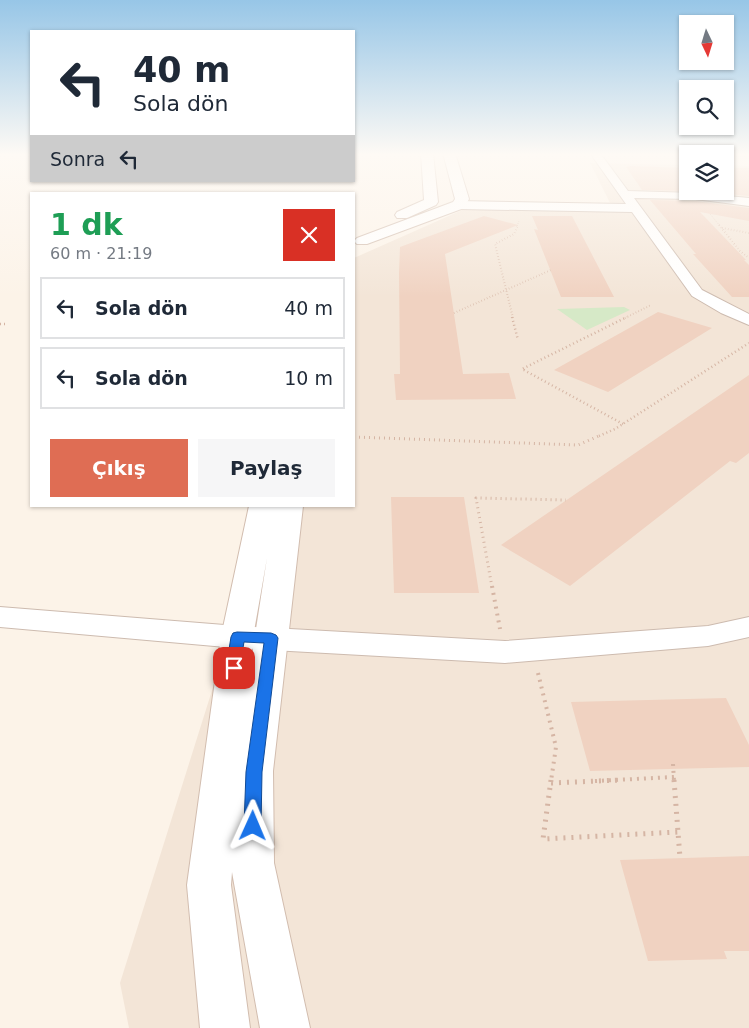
<!DOCTYPE html>
<html lang="tr">
<head>
<meta charset="utf-8">
<style>
	:root { --surface:#fff; --page:#f6f6f7; --text:#1f2937; --muted:#747a83; --line:#e0e1e3; --accent:#df6d54 }
	body { margin:0; font-family:"DejaVu Sans",sans-serif; background:var(--page); color:var(--text); height:100vh; display:flex; flex-direction:column; font-size:19px; white-space:nowrap }
	* { box-sizing:border-box; margin:0 }
	p { font-size:16px; color:var(--muted) }
	.icon { flex:none; width:28px; height:28px; fill:none; stroke:currentColor; stroke-width:2; stroke-linecap:round; stroke-linejoin:round }
	.map { position:relative; flex:1; overflow:hidden }
	.sheet { position:absolute; left:30px; top:192px; width:325px; height:315px; display:flex; flex-direction:column; background:var(--surface); border-radius:0px; box-shadow:0 1px 4px #0004 }
	.sheet>* { flex:none }
	.guide { position:absolute; left:30px; top:30px; width:325px; height:152px; border-radius:0px; box-shadow:0 1px 4px #0004; background:#fff; color:var(--text); overflow:hidden }
	.needle { width:32px; rotate:176deg }
	.buttons { position:absolute; left:679px; top:15px; display:grid; gap:10px }
	.buttons a { display:grid; place-items:center; width:55px; height:55px; border-radius:0px; background:var(--surface); box-shadow:0 1px 4px #0004; font-size:25px }
	.pin { position:absolute; display:grid; place-items:center; width:42px; height:42px; color:#fff; margin:-21px; border-radius:10px; box-shadow:0 2px 8px #0006 }
	.me { position:absolute; width:55px; margin:-28px; rotate:1deg; stroke-linejoin:round; filter:drop-shadow(0 0 4px #0008) }
	.turn { display:flex; align-items:center; gap:18px; height:105px; padding:0 20px; font-size:22px }
	.turn .icon { width:65px; height:65px; stroke-width:2.5 }
	.turn b { display:block; font-size:35px; line-height:42px }
	.then { display:flex; align-items:center; height:48px; padding:0 20px; background:#0003; gap:10px; font-size:19px }
	.round { display:grid; place-items:center; flex:none; width:52px; height:52px; border-radius:0px; background:var(--page) }
	.headline { display:flex; align-items:center; justify-content:space-between; height:85px; padding:0 20px }
	h1 { font-size:30px; font-weight:800; line-height:38px; color:#1e9e55 }
	.action { display:flex; gap:10px; margin-top:auto; padding:10px 20px }
	.action a { flex:1; height:58px; border-radius:0px; background:var(--accent); color:#fff; font-size:20px; font-weight:800; line-height:58px; text-align:center }
	.action a+a { background:var(--page); color:var(--text) }
	ul { padding:0; list-style:none }
	li { display:flex; align-items:center; gap:15px; height:62px; margin:0 10px 8px; padding:0 10px; border:2px solid var(--line); border-radius:0px }
	li div { flex:1 }
	li b { display:block; font-size:19px }
	li em { font-style:normal }
	.map>svg:first-child { display:block }
</style>
</head>
<body>
<div class="map">
<svg width="749" height="1028" viewBox="0 0 749 1028">
	<rect width="100%" height="100%" fill="#fcf3e8"/>
	<path fill="#f3e5d7" d="M583,153H743L747,157H725V154H688L687,156Z
		M590,163L687,165L688,191H725V165L749,166V1028H129L120,983L270,506H354V258L478,203L611,205Z"/>
	<path fill="#d6e9c7" d="M624,307L630,310L587,330L557,309Z"/>
	<path fill="#f0d2c1" d="M631,166L688,168V191L642,190L626,167Z
		M725,168H749V196L696,191H725Z
		M650,200L695,201L749,208V221L700,212L746,260H744L749,265V297H732L693,254H696Z
		M484,216L518,225L445,254L463,374L509,373L516,399L396,400L394,374H400L399,273L400,247Z
		M532,216H572L614,297H561L534,229L538,230Z
		M658,312L712,328L608,392L554,370Z
		M749,375V453L736,463L730,461L570,586L501,545Z
		M391,497H464L479,593H394Z
		M726,698L749,745V767L590,771L571,702Z
		M749,856V951H724L727,959L648,961L620,860Z"/>
	<g fill="none" stroke-linecap="round" stroke-linejoin="round">
		<g stroke="#cdbbaf" stroke-width="2">
			<path id="street" d="M590,153H600L628,191L695,193L749,198V206L695,199L634,198L702,290L749,314V325L721,313L692,296L632,212L459,209L453,205L459,201L626,204Z
				M0,607L237,626L505,641L708,626L749,617V637L708,646L505,663L237,648L0,627Z"/>
		</g>
		<g stroke="#d2bdaf" stroke-width="2">
			<path id="secondary" d="M421,153H433L438,202L436,205L407,218H397L395,215L397,212L424,200Z
				M443,153H455L469,199L464,208L367,244H357L354,241L357,238L453,202L455,199Z
				M249,506H303L273,771L274,863L310,1028H260L232,872L231,885L250,1028H200L187,885L221,637ZM267,558L250,668L253,637Z"/>
		</g>
		<path stroke="#d5b5a4" stroke-width="1" stroke-dasharray="0.5 2" stroke-linecap="butt" d="M0,157L7,153
			M725,179H730L735,184
			M710,214L720,226
			M517,226L519,221"/>
		<path stroke="#d5b5a4" stroke-width="2" stroke-dasharray="0.5 2.5" stroke-linecap="butt" d="M719,225L740,251L749,258
			M722,228L749,233
			M454,313L551,270
			M513,318L495,244L514,234L518,225
			M625,318L651,305"/>
		<path stroke="#d5b5a4" stroke-width="2.5" stroke-dasharray="1 3" stroke-linecap="butt" d="M512,317L518,340
			M0,324H5
			M623,424L522,369L627,317
			M599,436L615,429L749,343"/>
		<path stroke="#d5b5a4" stroke-width="3" stroke-dasharray="1 4" stroke-linecap="butt" d="M354,437L578,445L601,435
			M492,587L476,498L566,500"/>
		<path stroke="#d5b5a4" stroke-width="4" stroke-dasharray="2 5" stroke-linecap="butt" d="M492,586L500,629
			M538,673L556,747L551,781
			M673,764L674,781
			M595,781L674,777"/>
		<path stroke="#d5b5a4" stroke-width="5" stroke-dasharray="2 6" stroke-linecap="butt" d="M551,780L543,839L678,832
			M674,780L680,858
			M551,783L621,780"/>
		<use href="#street" fill="#fff" fill-rule="evenodd"/>
		<use href="#secondary" fill="#fff" fill-rule="evenodd"/>
	</g>
	<linearGradient id="sky" x2="0" y2="1"><stop stop-color="#97c6e7"/><stop offset="0.52" stop-color="#fefaf5"/><stop offset="1" stop-color="#fefaf5" stop-opacity="0"/></linearGradient>
	<rect width="749" height="297" fill="url(#sky)"/>
	<path fill="#1a73e8" stroke="#114b97" d="M237,632L271,633L276,635L278,638L262,772L261,826L259,832L253,834L247,832L244,826L246,772L264,643L244,642L239,671L234,673L228,671L226,668L231,637L233,633Z"/>
</svg>
<div class="buttons">
<a><svg class="needle" viewBox="-14 -14 28 28"><path d="M0-13l5 13h-10z" fill="#e53935"/><path d="M0 13l5-13h-10z" fill="#747a83"/></svg></a>
<a><svg class="icon" aria-label="search" viewBox="0 0 24 24"><circle cx="10" cy="10" r="6"/><path d="M15 15l6 6"/></svg></a>
<a><svg class="icon" aria-label="layers" viewBox="0 0 24 24"><path d="M12 4l9 5-9 5-9-5zM3 14l9 5 9-5"/></svg></a>
</div>
<div class="pin" style="left:234px;top:668px;background:#d93025"><svg class="icon" aria-label="arrive" viewBox="0 0 24 24"><path d="M6 21V4h12l-3 4 3 4H6"/></svg></div>
<svg class="me" style="left:253px;top:826px" viewBox="-20 -20 40 40"><path d="M0-17L14 15 0 8-14 15z" fill="#1a73e8" stroke="#fff" stroke-width="4"/></svg>
<div class="guide">
<div class="turn"><svg class="icon" aria-label="left" viewBox="0 0 24 24"><path d="M17 20v-9H6M10 6l-5 5 5 5"/></svg><div><b>40 m</b>Sola dön</div></div>
<div class="then">Sonra<svg class="icon" aria-label="left" viewBox="0 0 24 24"><path d="M17 20v-9H6M10 6l-5 5 5 5"/></svg></div>
</div>
<section class="sheet">
<div class="headline"><div><h1>1 dk</h1><p>60 m · 21:19</p></div><a class="round" style="background:#d93025;color:#fff"><svg class="icon" aria-label="close" viewBox="0 0 24 24"><path d="M6 6l12 12M18 6L6 18"/></svg></a></div>
<ul>
<li><svg class="icon" aria-label="left" viewBox="0 0 24 24"><path d="M17 20v-9H6M10 6l-5 5 5 5"/></svg><div><b>Sola dön</b></div><em>40 m</em></li>
<li><svg class="icon" aria-label="left" viewBox="0 0 24 24"><path d="M17 20v-9H6M10 6l-5 5 5 5"/></svg><div><b>Sola dön</b></div><em>10 m</em></li>
</ul>
<div class="action"><a>Çıkış</a><a>Paylaş</a></div>
</section>
</div>
</body>
</html>
